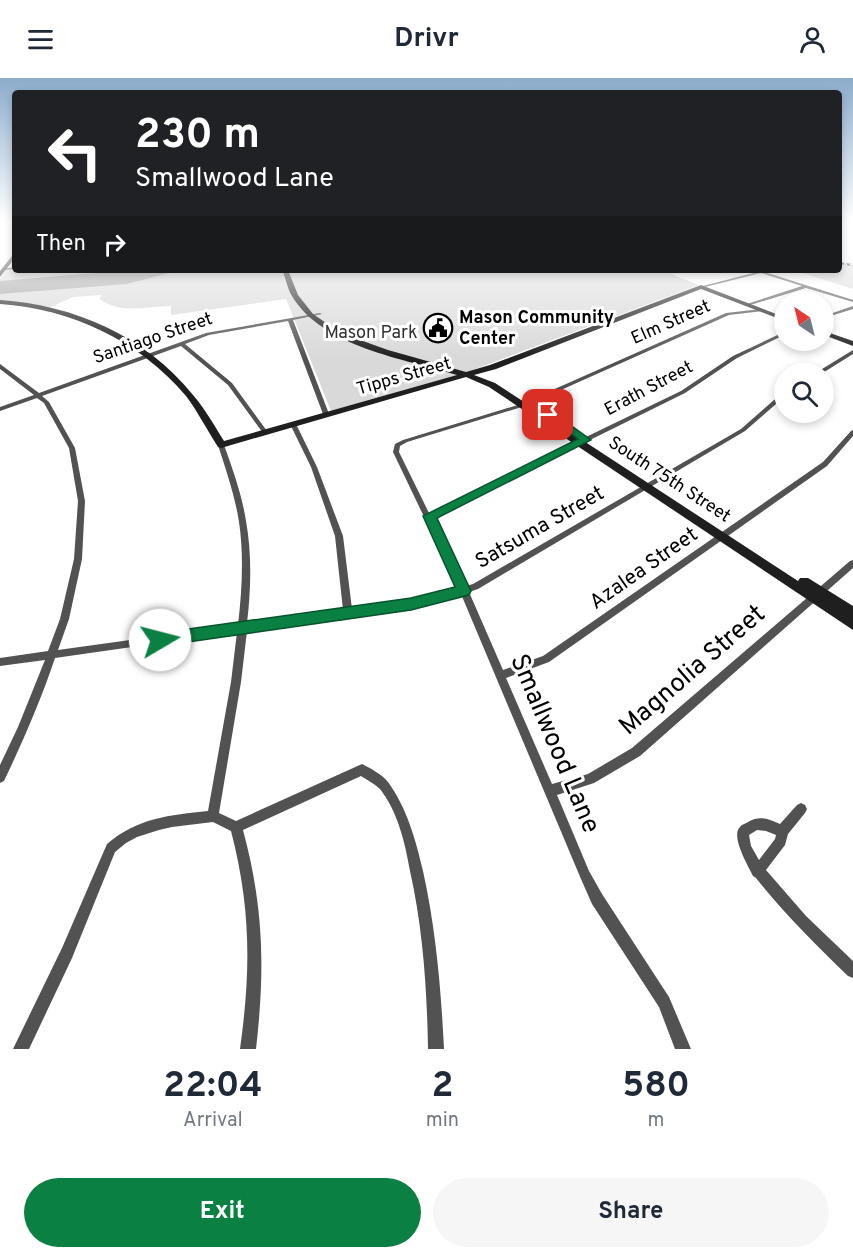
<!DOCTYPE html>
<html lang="en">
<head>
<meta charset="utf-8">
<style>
	:root { --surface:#fff; --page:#f6f6f7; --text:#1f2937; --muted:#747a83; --accent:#0b8043 }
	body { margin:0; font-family:Overpass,sans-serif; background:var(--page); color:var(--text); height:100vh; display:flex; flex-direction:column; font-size:22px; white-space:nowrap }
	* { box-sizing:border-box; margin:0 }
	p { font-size:20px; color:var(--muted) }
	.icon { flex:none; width:33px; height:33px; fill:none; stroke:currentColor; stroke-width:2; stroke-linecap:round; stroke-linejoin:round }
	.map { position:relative; height:971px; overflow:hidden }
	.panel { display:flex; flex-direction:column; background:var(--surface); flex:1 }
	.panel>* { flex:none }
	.banner { position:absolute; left:12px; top:12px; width:830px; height:183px; border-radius:6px; box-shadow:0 3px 9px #0003; background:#202124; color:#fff; overflow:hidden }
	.needle { width:39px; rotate:325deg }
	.controls { position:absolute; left:774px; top:213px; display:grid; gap:12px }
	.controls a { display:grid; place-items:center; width:60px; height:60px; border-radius:50%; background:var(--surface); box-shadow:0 3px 9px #0003; font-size:30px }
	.pin { position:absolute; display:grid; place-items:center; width:51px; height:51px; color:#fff; margin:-26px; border-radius:12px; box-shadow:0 3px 9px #0006 }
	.me { position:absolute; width:66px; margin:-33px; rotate:82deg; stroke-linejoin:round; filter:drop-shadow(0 0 4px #0008) }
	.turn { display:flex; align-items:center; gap:21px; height:126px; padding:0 24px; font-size:27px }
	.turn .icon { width:78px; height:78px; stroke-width:2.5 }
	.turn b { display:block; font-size:42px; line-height:51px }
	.then { display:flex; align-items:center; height:57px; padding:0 24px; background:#0003; gap:12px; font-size:22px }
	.eta { display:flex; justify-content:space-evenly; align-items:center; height:102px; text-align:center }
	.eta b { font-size:36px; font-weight:700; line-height:42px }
	.cta { display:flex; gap:12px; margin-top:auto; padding:12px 24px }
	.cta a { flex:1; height:69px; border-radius:36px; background:var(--accent); color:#fff; font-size:24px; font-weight:700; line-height:69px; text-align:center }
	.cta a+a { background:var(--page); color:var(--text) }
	header { display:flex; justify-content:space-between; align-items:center; height:78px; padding:0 24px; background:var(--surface); font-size:27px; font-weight:700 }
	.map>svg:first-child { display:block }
</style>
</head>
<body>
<header><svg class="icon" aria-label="menu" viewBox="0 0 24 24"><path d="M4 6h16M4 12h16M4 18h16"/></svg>Drivr<svg class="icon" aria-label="person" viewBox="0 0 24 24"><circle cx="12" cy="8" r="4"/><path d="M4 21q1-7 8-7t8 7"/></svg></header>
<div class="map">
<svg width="853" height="971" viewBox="0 0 853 971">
	<rect width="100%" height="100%" fill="#fff"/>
	<path fill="#d9d9d9" d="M839,186L853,188V211L793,192H838Z
		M15,191L68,194L708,192L671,196L699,207L465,295L331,333L286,221L171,237V228C148,228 119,237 100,221L101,217L73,219L49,230L0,223V201L6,192Z"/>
	<path fill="#a0a0a0" d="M129,192H181L127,206L0,216V203Z"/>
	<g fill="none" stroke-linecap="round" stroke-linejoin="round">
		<path fill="#525252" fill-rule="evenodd" d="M15,189V191L4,192L2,191Z
			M761,193L853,222V224L806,210L747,228V226L802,208L761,195L701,210L699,209Z
			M853,228V231L824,240V238Z
			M761,231H763V233L729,237L525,328L407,364L400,368L399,374L429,435L681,313L733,278L784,254V257L737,280L685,315L432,440L466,508L473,506L741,351L782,315L784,314V319L745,353L478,511L469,514L503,592L543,578L823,384L851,353L853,352V358L827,388L549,584L506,600L552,706L588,696L632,670L850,483L853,482V490L640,678L594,705L557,717L589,793L602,816L669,919L691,971H675L659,929L592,826L581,801L461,516L411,530L247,553L241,604L219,735L236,743L362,686C370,690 383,697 388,704C407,730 416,763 423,793C436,852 441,911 444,971H428C427,911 423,851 410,793C405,765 398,734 380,711C375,706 367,702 361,698L243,752C264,830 265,892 256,971H240C251,892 251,830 231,753L213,744L172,749L159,752L137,759L126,765L115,774L72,880L29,971H13L62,870L107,766C137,740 170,737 208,733L231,604L237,554L55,580C41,622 23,663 4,703L0,705V687L18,649L45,582L0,588V580L48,573L60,541L74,481L78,423L69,370L44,325L37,320L0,333V329L34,317L0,291V286L39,315L206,255L320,235L322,236L293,242L329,336L326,338L323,336L288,243L209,257L185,266L232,305L267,353V355H263L228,307L181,268L42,318L49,324L75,370L85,423L82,481L69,541L58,572L238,547C242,513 244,477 239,444C235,418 226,392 218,367L221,365L224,367C233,392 242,417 246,443C252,476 251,512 247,545L343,532L335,458L311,389L290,346L293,344L296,346L317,389L343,458L352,531L411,522L458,510L393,374L395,366L403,362L521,326L726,235Z
			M853,272V276L821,296H814Z
			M801,725L805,727L807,731L805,735L788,756L785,767L766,792L806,838L853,883V900L848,898C816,867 784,835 756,800L753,798C749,789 730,758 740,749C742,746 745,746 748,744C760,737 769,741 780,746L797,727ZM757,752L766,753L776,757L775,761L759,782L751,768L749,757Z"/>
		<path fill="#1f1f1f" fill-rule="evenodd" d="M15,174V180L0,199V193Z
			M282,192H288L298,217L313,236L335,251L360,262L388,272L466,294L490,287L701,207L784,239V243L782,242L701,211L496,291L474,297L495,305L798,503L800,500H808L853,528V552L489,309L466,299L221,370L218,369C207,352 198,334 186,318C139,262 71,231 0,226V222C74,227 146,258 193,317C205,331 214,347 224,363L457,297C405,281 322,269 292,218C287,210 286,200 282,192Z
			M824,253L853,263V268L824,257Z"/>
		<g stroke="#000" stroke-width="2">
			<path id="rail" d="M838,185L853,187"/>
		</g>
		<use href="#rail" stroke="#fff" stroke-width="1.5" stroke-dasharray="3" stroke-linecap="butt"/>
	</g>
	<linearGradient id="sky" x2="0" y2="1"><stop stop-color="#8baccb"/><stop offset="0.51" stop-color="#fff"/><stop offset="1" stop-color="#fff" stop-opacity="0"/></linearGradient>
	<rect width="853" height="280" fill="url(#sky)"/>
	<path fill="#0b8043" stroke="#07532c" stroke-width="1.5" d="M544,334H552L591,362L437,440L471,513L469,517L411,532L160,568L154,566L152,562L160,555L411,520L455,509L423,438L578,361L544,339Z"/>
	<defs>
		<g id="civic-ring" transform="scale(1.5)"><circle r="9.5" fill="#fff" stroke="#000" stroke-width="1.5"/><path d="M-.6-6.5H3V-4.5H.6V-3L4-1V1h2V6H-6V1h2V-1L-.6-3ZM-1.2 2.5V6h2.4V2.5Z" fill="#000"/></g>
	</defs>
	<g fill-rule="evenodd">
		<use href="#civic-ring" x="438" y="250"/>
	</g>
	<g text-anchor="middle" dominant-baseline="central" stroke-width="6" stroke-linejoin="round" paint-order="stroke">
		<g font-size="18" font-weight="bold" fill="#000" stroke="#fff" text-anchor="start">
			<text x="459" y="240">Mason Community<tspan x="459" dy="21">Center</tspan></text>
		</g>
		<g font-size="18" fill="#000" stroke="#fff">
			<text transform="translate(671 245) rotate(-24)">Elm Street</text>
			<text transform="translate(153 261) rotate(-19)">Santiago Street</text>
			<text transform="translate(404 299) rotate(-16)">Tipps Street</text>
			<text transform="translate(649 311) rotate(-28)">Erath Street</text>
			<text transform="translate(669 402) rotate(33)">South 75th Street</text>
		</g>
		<g font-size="18" fill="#303030" stroke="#fff">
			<text x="371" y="255">Mason Park</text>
		</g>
		<g font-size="21" fill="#000" stroke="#fff">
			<text transform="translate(540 450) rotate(-30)">Satsuma Street</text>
			<text transform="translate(644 491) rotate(-35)">Azalea Street</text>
		</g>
		<g font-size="26" fill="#000" stroke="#fff">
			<text transform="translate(693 593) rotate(-41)">Magnolia Street</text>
			<text transform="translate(554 666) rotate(67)">Smallwood Lane</text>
		</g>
	</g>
</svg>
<div class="controls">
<a><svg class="needle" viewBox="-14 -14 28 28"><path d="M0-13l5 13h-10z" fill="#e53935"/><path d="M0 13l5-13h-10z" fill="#747a83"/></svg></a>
<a><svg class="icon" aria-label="search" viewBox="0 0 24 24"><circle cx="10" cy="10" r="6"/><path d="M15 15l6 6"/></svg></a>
</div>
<div class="pin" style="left:548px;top:337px;background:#d93025"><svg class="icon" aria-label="arrive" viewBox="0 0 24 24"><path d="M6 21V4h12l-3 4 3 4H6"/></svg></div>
<svg class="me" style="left:160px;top:562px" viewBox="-20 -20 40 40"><circle r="19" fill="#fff"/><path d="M0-13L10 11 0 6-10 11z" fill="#0b8043"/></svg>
<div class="banner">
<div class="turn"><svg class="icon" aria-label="left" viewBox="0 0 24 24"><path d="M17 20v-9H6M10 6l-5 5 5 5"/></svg><div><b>230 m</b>Smallwood Lane</div></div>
<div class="then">Then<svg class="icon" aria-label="right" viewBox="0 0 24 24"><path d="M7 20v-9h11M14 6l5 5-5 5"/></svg></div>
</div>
</div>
<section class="panel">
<div class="eta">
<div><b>22:04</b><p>Arrival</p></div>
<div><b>2</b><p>min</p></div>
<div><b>580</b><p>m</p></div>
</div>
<div class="cta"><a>Exit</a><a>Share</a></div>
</section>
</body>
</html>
